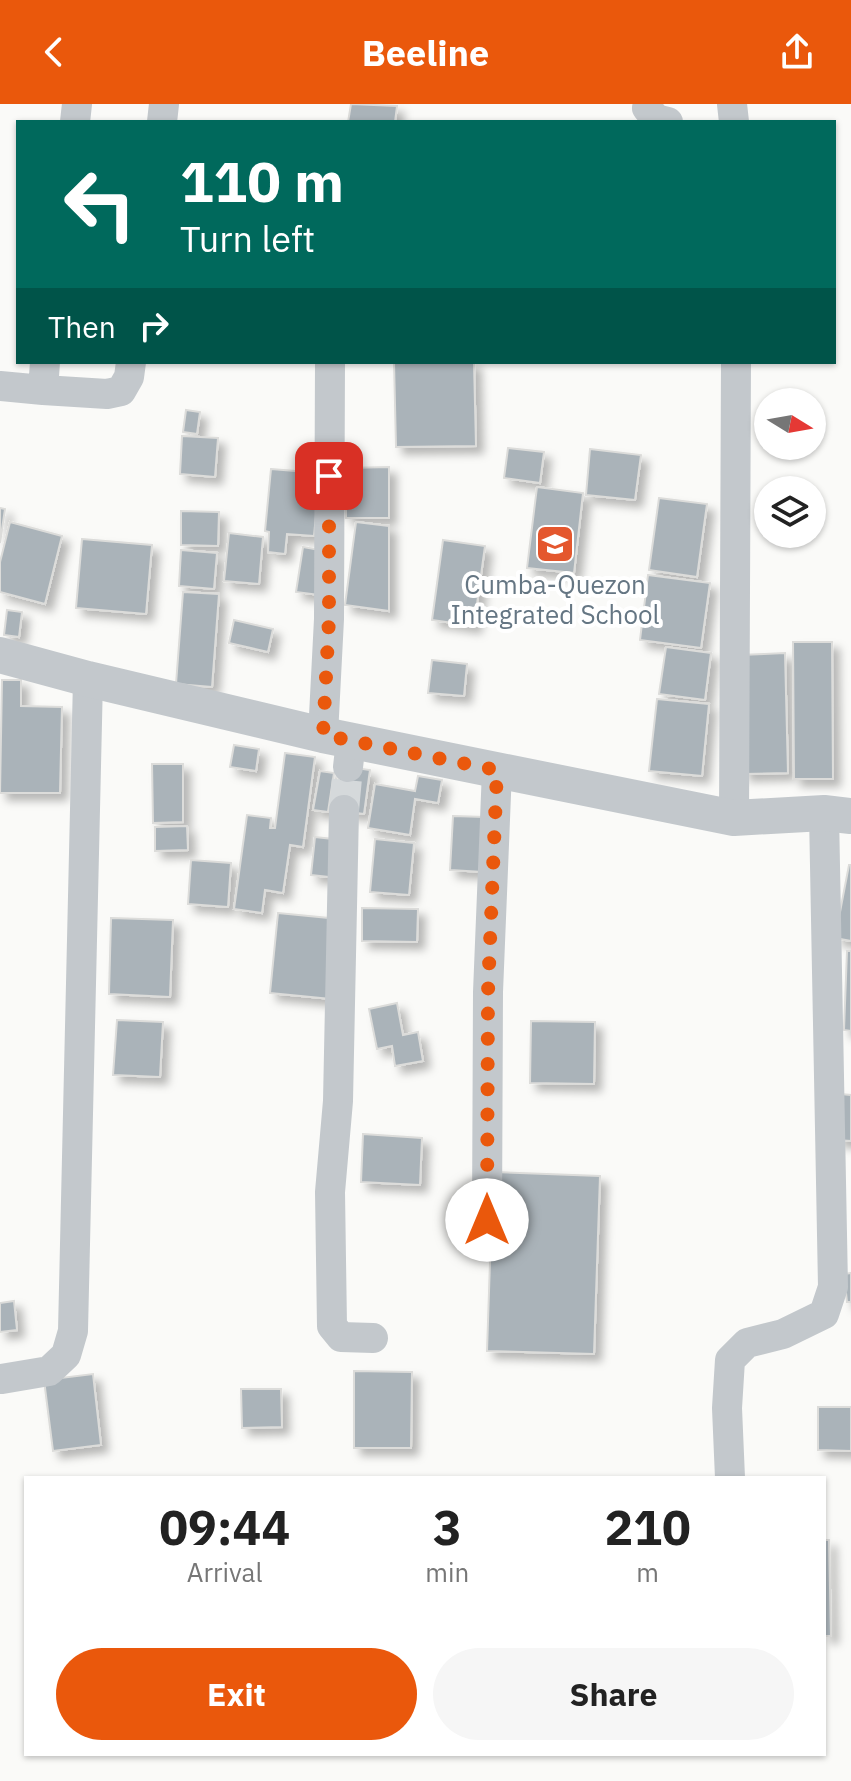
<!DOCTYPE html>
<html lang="en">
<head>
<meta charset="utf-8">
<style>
	:root { --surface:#fff; --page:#f6f6f6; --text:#222; --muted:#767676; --accent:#ea580c }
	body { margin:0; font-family:"IBM Plex Sans",sans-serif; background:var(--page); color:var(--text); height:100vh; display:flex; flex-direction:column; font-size:30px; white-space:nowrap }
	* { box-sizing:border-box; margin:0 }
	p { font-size:26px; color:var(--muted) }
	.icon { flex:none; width:44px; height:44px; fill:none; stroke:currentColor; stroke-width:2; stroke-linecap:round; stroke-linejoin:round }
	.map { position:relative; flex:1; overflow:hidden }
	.details { position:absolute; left:24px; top:1372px; width:802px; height:280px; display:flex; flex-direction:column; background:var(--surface); border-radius:0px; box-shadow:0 2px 6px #0004 }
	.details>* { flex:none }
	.banner { position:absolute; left:16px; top:16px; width:820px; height:244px; border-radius:0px; box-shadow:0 2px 6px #0004; background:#00695c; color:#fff; overflow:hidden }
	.needle { width:52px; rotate:101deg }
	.tools { position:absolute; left:754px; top:284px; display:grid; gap:16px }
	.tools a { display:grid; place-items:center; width:72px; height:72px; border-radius:50%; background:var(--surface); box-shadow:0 2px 6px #0004; font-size:40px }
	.pin { position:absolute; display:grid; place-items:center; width:68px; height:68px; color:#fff; margin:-34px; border-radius:16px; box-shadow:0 4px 12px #0006 }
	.me { position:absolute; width:88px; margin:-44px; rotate:0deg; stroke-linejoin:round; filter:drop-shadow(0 0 6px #0008) }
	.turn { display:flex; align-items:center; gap:28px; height:168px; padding:0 32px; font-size:36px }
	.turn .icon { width:104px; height:104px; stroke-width:2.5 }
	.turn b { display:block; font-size:56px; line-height:68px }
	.then { display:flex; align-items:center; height:76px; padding:0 32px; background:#0003; gap:16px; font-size:30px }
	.eta { display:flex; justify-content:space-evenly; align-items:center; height:136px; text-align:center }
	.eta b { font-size:48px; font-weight:700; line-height:56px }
	.primary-button { display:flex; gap:16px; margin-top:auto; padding:16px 32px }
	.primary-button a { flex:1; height:92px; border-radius:48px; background:var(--accent); color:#fff; font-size:32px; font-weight:700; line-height:92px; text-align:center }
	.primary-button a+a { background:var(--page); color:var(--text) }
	header { display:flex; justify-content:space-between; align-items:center; height:104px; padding:0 32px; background:var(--accent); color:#fff; font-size:36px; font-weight:700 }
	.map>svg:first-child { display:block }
</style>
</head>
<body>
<header><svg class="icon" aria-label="back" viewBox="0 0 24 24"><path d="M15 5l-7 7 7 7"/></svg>Beeline<svg class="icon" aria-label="share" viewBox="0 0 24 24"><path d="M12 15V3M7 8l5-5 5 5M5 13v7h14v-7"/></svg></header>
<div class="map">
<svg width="851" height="1677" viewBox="0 0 851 1677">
	<defs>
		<filter id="shadow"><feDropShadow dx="7" dy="7" stdDeviation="4" flood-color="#0004"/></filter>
	</defs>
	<rect width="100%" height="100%" fill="#fafaf8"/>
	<path fill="#aab3b9" stroke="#dcdcda" stroke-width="2" filter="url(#shadow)" d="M351,0L397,2L395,18H348Z
		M394,258H474L476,342L396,343Z
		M186,306L200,308L197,330L183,328Z
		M182,332L218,334L215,373L180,370Z
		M508,344L544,348L540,379L504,374Z
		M590,345L641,351L635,396L586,391Z
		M389,363V414H346V364Z
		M271,365L320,369L314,432L287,430L285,450L268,448L269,428L265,427Z
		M537,383L583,389L574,469L527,464Z
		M659,394L707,400L697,473L649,466Z
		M0,404L5,405L0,439Z
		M181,407L219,408L218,442L181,441Z
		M10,418L62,432L45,500L0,488V458Z
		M356,418L389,422V507L345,501Z
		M229,429L263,433L259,480L224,477Z
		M82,435L152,441L146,510L76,504Z
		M443,436L485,442L474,522L432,516Z
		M303,443L326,447L319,491L296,488Z
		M181,446L217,449L214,485L179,482Z
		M648,471L710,479L701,544L640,536Z
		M183,488L219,490L212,583L176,580Z
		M7,506L22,508L19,533L4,531Z
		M234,516L273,525L268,548L229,539Z
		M793,538H832L833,675H794Z
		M666,543L711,549L705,596L659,590Z
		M785,549L788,669L743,670L740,551Z
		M432,556L467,560L464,592L428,589Z
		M2,576H21V602L62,603L60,689H0Z
		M657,595L709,600L702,672L649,667Z
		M234,641L259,645L256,667L230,663Z
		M285,649L315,653L303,743L290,741L283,789L265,786L262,809L234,805L247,711L271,714L270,724H275Z
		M152,660H183V718L153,719Z
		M341,662L370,666L364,710L334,706Z
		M320,667L334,669L328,708L313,706Z
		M418,672L442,676L438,699L415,695L410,731L368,724L375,680L415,687Z
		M453,712L485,713L483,768L450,766Z
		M187,722L188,746L155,747V723Z
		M315,733L342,736L338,774L311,771Z
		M375,735L414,739L409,791L370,788Z
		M191,756L231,759L228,803L188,800Z
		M849,761H851V837L835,834Z
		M362,804L418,805L417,838L362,837Z
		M278,809L339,815L331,895L270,889Z
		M111,814L173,816L170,893L109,890Z
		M847,847H851V927L844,926Z
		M397,899L403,931L418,928L423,957L395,962L392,942L377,945L369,905Z
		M117,916L163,918L160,973L113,971Z
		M531,917L595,918L594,980L530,979Z
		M840,990L851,991V1037L836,1036Z
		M363,1030L422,1034L420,1081L361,1078Z
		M493,1068L600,1072L594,1250L487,1247Z
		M851,1169V1198H847L844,1170Z
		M14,1197L17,1226L0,1228V1199Z
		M354,1267L412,1268L411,1344H354Z
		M93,1270L101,1341L53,1347L44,1276Z
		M241,1285H281L282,1323L242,1324Z
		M818,1303H851V1347L818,1346Z
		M824,1436H829L831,1532H824Z"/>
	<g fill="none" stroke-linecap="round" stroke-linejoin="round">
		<path stroke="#d5d9db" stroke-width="30" stroke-dasharray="30 15" stroke-linecap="butt" d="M344,706L348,663"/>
		<path stroke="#c3c8cc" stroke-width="30" d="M648,0L647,4L656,15L668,18
			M732,0L734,18
			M75,18L77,0
			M162,18L164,0
			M0,282L43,286L45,258
			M43,286L107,290L121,287L129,273L131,258
			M323,631L329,515L330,258
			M348,663L351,637
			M344,706L338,997L330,1088L332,1222L341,1233L373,1234
			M734,714L736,258
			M487,1116L488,888L497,666
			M2,1275L49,1267L66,1251L73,1227L88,575
			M730,1374L727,1304L730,1256L747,1239L783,1230L824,1210L833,1183L824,709"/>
		<path stroke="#c3c8cc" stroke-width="36" d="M0,551L88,575L323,631L734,714L824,709L851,712"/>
	</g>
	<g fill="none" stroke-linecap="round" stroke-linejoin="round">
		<path stroke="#ea580c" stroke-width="14" stroke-dasharray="0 25.2" d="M329,372V515L323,631L497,666L488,888L487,1116"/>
	</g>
	<defs>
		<g id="school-square" transform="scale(2)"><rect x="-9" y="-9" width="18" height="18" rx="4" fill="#e4572e" stroke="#fff"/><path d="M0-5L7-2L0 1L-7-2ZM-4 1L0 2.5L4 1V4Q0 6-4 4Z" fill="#fff"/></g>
	</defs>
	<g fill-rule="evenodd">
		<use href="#school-square" x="555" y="440"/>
	</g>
	<g text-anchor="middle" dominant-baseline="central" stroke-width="8" stroke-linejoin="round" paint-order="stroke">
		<g font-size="26" fill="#657683" stroke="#fff">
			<text x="555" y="480">Cumba-Quezon<tspan x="555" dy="30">Integrated School</tspan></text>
		</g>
	</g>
</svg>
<div class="tools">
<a><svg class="needle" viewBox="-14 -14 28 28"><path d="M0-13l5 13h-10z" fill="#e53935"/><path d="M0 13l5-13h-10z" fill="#767676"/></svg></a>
<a><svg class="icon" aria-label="layers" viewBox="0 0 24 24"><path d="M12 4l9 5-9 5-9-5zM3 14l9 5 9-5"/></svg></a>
</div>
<div class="pin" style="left:329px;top:372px;background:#d93025"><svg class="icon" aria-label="arrive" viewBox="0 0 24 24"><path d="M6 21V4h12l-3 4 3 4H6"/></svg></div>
<svg class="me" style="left:487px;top:1116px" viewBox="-20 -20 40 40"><circle r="19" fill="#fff"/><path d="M0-13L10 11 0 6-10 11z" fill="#ea580c"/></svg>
<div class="banner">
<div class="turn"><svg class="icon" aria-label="left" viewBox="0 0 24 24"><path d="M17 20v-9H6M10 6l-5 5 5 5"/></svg><div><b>110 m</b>Turn left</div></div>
<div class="then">Then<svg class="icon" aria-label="right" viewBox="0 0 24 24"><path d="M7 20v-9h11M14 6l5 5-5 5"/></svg></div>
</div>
<section class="details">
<div class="eta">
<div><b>09:44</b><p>Arrival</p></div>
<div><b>3</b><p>min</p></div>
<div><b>210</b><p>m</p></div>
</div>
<div class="primary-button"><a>Exit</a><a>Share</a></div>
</section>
</div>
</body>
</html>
